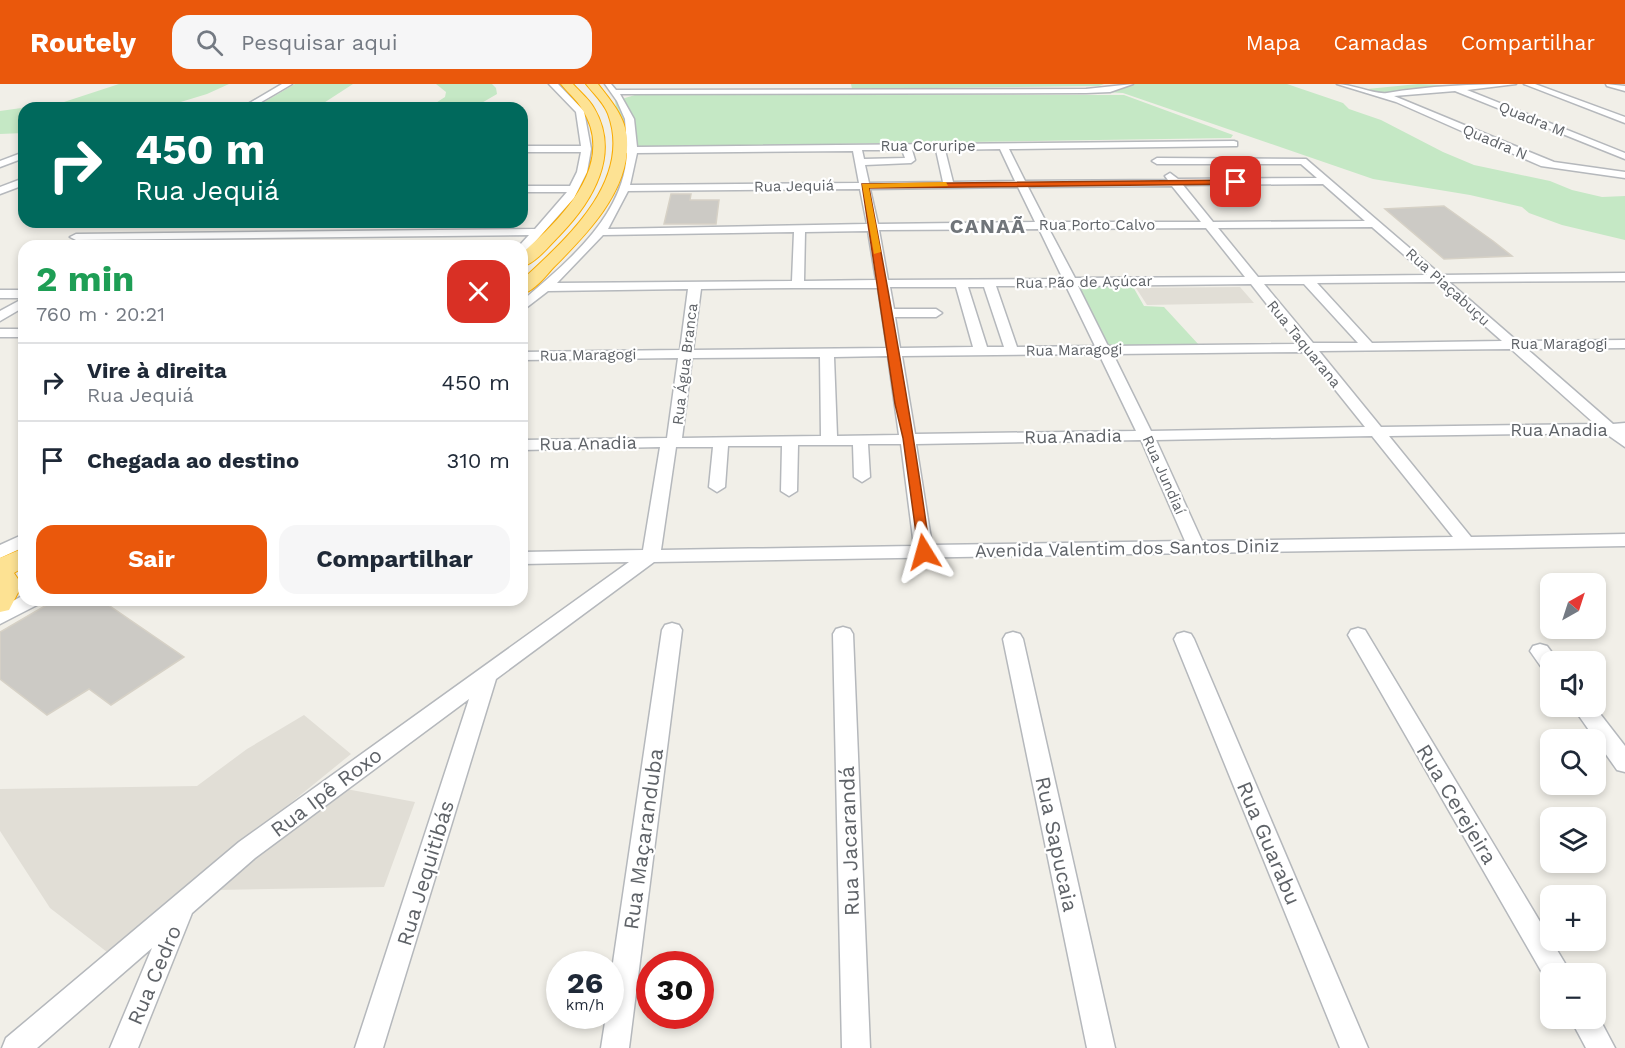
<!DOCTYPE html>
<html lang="pt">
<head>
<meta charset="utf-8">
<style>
	:root { --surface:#fff; --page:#f6f6f7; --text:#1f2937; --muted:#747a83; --line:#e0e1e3; --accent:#ea580c }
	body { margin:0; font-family:"Work Sans",sans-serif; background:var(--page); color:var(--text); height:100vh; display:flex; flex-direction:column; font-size:22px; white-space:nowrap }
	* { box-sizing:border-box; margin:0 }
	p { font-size:20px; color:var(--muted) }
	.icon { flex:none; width:33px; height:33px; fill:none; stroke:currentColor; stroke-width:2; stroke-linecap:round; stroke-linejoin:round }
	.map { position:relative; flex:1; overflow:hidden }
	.details { position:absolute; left:18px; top:156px; width:510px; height:366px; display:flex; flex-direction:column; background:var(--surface); border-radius:18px; box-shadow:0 3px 9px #0003 }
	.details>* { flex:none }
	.top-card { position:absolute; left:18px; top:18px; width:510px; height:126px; border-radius:18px; box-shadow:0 3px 9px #0003; background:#00695c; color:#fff; overflow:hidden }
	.needle { width:39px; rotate:39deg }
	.fabs { position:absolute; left:1540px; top:489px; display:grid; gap:12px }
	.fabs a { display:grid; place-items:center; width:66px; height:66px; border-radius:12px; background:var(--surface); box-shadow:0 3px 9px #0003; font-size:30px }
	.speed { position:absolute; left:546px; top:867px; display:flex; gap:12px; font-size:30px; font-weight:700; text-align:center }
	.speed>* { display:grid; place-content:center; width:78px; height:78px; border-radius:50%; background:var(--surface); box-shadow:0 3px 9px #0003; line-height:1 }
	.speed small { font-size:15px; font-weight:400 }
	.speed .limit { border:9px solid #d22; background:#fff; color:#111 }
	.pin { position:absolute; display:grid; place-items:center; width:51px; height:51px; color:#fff; margin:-26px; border-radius:12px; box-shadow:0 3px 9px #0006 }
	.me { position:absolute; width:66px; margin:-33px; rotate:352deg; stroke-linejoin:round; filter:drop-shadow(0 0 4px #0008) }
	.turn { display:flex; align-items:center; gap:21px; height:126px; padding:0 18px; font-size:27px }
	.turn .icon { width:78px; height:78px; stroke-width:2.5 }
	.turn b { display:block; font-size:42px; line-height:51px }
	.round { display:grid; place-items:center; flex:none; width:63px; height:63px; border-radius:18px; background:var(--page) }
	.overview { display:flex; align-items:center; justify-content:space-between; height:102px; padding:0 18px }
	h1 { font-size:36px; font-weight:700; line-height:45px; color:#1e9e55 }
	.button { display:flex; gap:12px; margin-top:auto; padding:12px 18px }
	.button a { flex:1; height:69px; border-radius:18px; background:var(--accent); color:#fff; font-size:24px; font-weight:700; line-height:69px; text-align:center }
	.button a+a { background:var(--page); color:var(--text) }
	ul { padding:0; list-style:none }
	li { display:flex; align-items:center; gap:18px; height:78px; padding:0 18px; border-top:2px solid var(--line) }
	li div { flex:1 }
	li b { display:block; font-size:22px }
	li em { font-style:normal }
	header { display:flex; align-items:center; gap:36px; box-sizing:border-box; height:84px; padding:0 30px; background:var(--accent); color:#fff }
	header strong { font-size:28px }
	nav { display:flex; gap:33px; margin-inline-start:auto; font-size:21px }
	.search { width:420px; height:54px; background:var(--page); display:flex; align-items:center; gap:15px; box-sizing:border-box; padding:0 21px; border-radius:18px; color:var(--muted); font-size:22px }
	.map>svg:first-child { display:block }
</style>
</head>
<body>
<header>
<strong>Routely</strong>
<div class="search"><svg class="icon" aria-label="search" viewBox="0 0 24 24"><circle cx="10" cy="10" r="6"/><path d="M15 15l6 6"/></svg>Pesquisar aqui</div>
<nav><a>Mapa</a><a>Camadas</a><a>Compartilhar</a></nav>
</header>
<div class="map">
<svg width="1625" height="964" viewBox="0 0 1625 964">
	<rect width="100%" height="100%" fill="#f1efe8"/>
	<path fill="#e1ded6" d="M1240,203L1254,219L1147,221L1136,204Z
		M304,631L351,670L107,868L50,824L0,747V705L197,702L247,665Z
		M341,704L415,718L384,803L215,806Z"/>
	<path fill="#c5e8c5" d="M119,0H229L207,10L161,24H24V49L0,50V27L64,18Z
		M295,0H353L316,24H254Z
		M436,0H492L496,4L497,10L473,24H428L445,13L446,8Z
		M851,0H1104L1099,2L852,5Z
		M1134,0H1287L1343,19L1349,25L1381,36L1443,68L1474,81L1550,97L1572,106L1602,113L1625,112V156L1562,141L1529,129L1522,123L1470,111L1373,95L1123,9L1104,8Z
		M1418,0L1459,2L1383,9L1367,5Z
		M635,11H1124L1233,51L1231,54L623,63L615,17Z
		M1132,201L1144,222L1164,223L1199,261H1107L1078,202Z"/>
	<path fill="#cccac5" stroke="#d6d1c6" stroke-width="1.5" d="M671,110H691L690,116H719L716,140H664Z
		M1444,122L1493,157L1512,172L1444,175L1385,125Z
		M55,516H101L184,573L111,621L89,605L47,631L0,595V548Z"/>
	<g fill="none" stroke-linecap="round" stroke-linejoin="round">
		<g stroke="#b5b8bc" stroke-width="3">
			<path id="minor" d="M282,0H292L251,24H241Z
				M549,0H558L584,27L591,65L587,88L574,114L526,168L522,169V162H519L529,151L76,156L70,153L76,150L535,145L567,108H522V102H570L577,88L581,68H522V62H581L576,28Z
				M605,0H611L616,6L1086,5L1133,0L1110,8L1086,9L620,10L634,35L637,63L1234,57L1237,58V62L1009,65L1025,97L1168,96L1165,92L1170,89L1178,95L1317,94L1301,80H1157L1152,77L1157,74L1306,75L1441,191L1625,189V197L1449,198L1517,257L1625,256V264L1527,265L1613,340L1625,339V363L1605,349L1389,352L1471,453L1625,450V462L654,478L496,595L383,964H355L469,615L255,774L192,829L138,964H110L152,864L37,964H2L6,954L239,758L629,478L522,480V468L643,466L660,363L522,366V356L667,354L678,274L522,276V268L680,266L688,205L548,207L522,227V217C566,179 624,133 627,69L616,66L627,63L625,35L617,17ZM1000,65L1015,97L953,98L945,66ZM862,66H902L905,74L864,75ZM912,66H936L943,98L869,99L865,81L911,79L915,76ZM853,67L859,99L630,101L637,69ZM1323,100L1365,137L1213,138L1183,101ZM1172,102L1201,138H1046L1028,103ZM1018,103L1035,138L878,140L870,105ZM860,105L867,140L608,145L628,107ZM1372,143L1427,191L1258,193L1218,144ZM1206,144L1245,193L1075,194L1049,145ZM1039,145L1063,195L888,196L879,146ZM868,147L876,196L804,197L805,148ZM794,148L792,197L557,199L603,151ZM1435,198L1502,257L1372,259L1317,199ZM1251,200L1298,260L1108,262L1078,202ZM1264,200H1304L1358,259H1313ZM996,202H1066L1095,262L1017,263ZM890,203H956L973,263L900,264L895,233H936L942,229L936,225H894ZM968,203H984L1004,263H987ZM794,204H878L887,264L693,266L701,205ZM1511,265L1595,340L1381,343L1319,267ZM1305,268L1365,343L1151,347L1113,270ZM1099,270L1136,347L915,350L902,272ZM888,272L899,351L837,352L834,273ZM820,273L821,352L682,354L692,274ZM1372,352L1453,453L1202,457L1156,356ZM1141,356L1185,457L932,461L916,360ZM868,360H901L914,462L661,466L676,363H713L709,403L717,408L725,403L728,362H782L781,407L789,412L797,407L798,361H853L854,393L862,398L870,393Z
				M1337,0C1352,0 1375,11 1387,9C1428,2 1473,0 1516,0L1467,6L1625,69V75L1455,7L1394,12L1554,78L1625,88V94L1541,82L1396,18Z
				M1524,0H1535L1625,33V39Z
				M1606,0L1625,2V7L1607,2Z
				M24,68V74L0,83V77Z
				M24,94V101L0,110V103Z
				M0,206H24V214H0Z
				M24,214V223L0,237V227Z
				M0,245H24V253H0Z
				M24,450V463L0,474V461Z
				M24,511V516H39L37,521L0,540V524Z
				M672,539L679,541L682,546L629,964H601L606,932H610V899L662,546L665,541Z
				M843,543L850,545L853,550L870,964H842L833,550L836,545Z
				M1358,544L1365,546L1566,881L1570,890H1551V901L1548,899L1348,551L1351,546Z
				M1013,548L1020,550L1023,555L1115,964H1087L1003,555L1006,550Z
				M1184,548L1191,550L1194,555L1368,964H1340L1174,555L1177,550Z
				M1540,560L1547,562L1559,578H1551V590L1544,587L1530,567L1533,562Z
				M1572,622H1594L1625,662V688L1617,686Z
				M1596,928L1615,964H1586L1570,934H1596Z"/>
		</g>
		<g stroke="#f9ab00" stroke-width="2">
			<path id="highway" d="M561,0H573C580,8 589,15 594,24C621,70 593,117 560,151C550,161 536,179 522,183V169C560,136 618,80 582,25C577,16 568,9 561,0Z
				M586,0H598C611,17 626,33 627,56C630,107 586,151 553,184C545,193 534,207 522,210V196C566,155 633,97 608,30C604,19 593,9 586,0Z
				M24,464V483L14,489L22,501L9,526L0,528V474Z"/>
		</g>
		<use href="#minor" fill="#fff" fill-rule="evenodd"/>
		<use href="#highway" fill="#fde293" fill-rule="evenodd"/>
	</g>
	<path fill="#ea580c" stroke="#983908" stroke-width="1.5" d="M1236,96L1239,100L869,104C892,225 914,346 930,468L928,471H919L903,354L895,320L862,100Z"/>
	<path fill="#f59e0b" d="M946,98L948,102L869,104L881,168L874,170L862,100Z"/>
	<g text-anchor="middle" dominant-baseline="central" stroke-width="4.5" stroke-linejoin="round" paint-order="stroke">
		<g font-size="15" fill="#5f6368" stroke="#fff">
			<text transform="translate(1532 35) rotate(22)">Quadra M</text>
			<text transform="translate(1495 58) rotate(23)">Quadra N</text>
			<text x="928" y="62">Rua Coruripe</text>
			<text transform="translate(794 102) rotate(-1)">Rua Jequiá</text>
			<text x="1097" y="141">Rua Porto Calvo</text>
			<text transform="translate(1084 198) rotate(-1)">Rua Pão de Açúcar</text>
			<text transform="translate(1448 203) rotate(42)">Rua Piaçabuçu</text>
			<text transform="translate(1304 260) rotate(51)">Rua Taquarana</text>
			<text x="1559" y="260">Rua Maragogi</text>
			<text transform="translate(1074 266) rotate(-1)">Rua Maragogi</text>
			<text transform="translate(588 271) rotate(-1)">Rua Maragogi</text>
			<text transform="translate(685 280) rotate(-83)">Rua Água Branca</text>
			<text transform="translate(1164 391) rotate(66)">Rua Jundiaí</text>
		</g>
		<g font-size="18" fill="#5f6368" stroke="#fff">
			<text x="1559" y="345">Rua Anadia</text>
			<text transform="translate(1073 352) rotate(-1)">Rua Anadia</text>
			<text transform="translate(588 359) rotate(-1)">Rua Anadia</text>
			<text transform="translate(1127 464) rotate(-1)">Avenida Valentim dos Santos Diniz</text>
		</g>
		<g font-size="20" font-weight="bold" letter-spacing="1.5" fill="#70757a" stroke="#fff">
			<text x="988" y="142">CANAÃ</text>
		</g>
		<g font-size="21" fill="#5f6368" stroke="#fff">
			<text transform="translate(326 708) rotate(-37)">Rua Ipê Roxo</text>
			<text transform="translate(1457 720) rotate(59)">Rua Cerejeira</text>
			<text transform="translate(643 755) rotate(-82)">Rua Maçaranduba</text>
			<text transform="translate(849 757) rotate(-92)">Rua Jacarandá</text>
			<text transform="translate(1269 759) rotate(67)">Rua Guarabu</text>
			<text transform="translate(1057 760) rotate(78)">Rua Sapucaia</text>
			<text transform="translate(425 789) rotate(-73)">Rua Jequitibás</text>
			<text transform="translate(154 891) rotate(-67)">Rua Cedro</text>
		</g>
	</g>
</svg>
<div class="fabs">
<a><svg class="needle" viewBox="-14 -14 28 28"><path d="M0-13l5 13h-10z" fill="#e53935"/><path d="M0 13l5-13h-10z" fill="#747a83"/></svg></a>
<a><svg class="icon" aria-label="sound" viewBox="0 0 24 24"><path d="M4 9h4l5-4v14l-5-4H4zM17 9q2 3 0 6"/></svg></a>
<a><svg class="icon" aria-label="search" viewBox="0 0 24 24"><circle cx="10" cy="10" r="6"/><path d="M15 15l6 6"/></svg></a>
<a><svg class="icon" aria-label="layers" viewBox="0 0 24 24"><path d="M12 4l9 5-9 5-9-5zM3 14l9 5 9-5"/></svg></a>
<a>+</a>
<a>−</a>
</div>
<div class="speed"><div>26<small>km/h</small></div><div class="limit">30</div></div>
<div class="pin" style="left:1236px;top:98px;background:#d93025"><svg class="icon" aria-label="arrive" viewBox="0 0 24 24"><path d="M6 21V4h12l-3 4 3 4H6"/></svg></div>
<svg class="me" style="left:924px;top:468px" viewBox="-20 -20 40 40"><path d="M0-17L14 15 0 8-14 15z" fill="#ea580c" stroke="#fff" stroke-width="4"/></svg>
<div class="top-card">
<div class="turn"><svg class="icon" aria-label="right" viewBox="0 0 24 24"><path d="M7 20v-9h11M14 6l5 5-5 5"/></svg><div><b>450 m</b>Rua Jequiá</div></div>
</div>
<section class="details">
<div class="overview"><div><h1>2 min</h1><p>760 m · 20:21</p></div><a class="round" style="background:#d93025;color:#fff"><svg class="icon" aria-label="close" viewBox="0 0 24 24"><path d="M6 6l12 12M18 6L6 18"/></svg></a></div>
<ul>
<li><svg class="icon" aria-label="right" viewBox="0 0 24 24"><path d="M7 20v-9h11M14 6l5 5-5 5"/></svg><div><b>Vire à direita</b><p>Rua Jequiá</p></div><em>450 m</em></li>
<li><svg class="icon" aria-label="arrive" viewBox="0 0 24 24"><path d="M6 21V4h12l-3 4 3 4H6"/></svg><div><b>Chegada ao destino</b></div><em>310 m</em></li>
</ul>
<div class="button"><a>Sair</a><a>Compartilhar</a></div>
</section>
</div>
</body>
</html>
